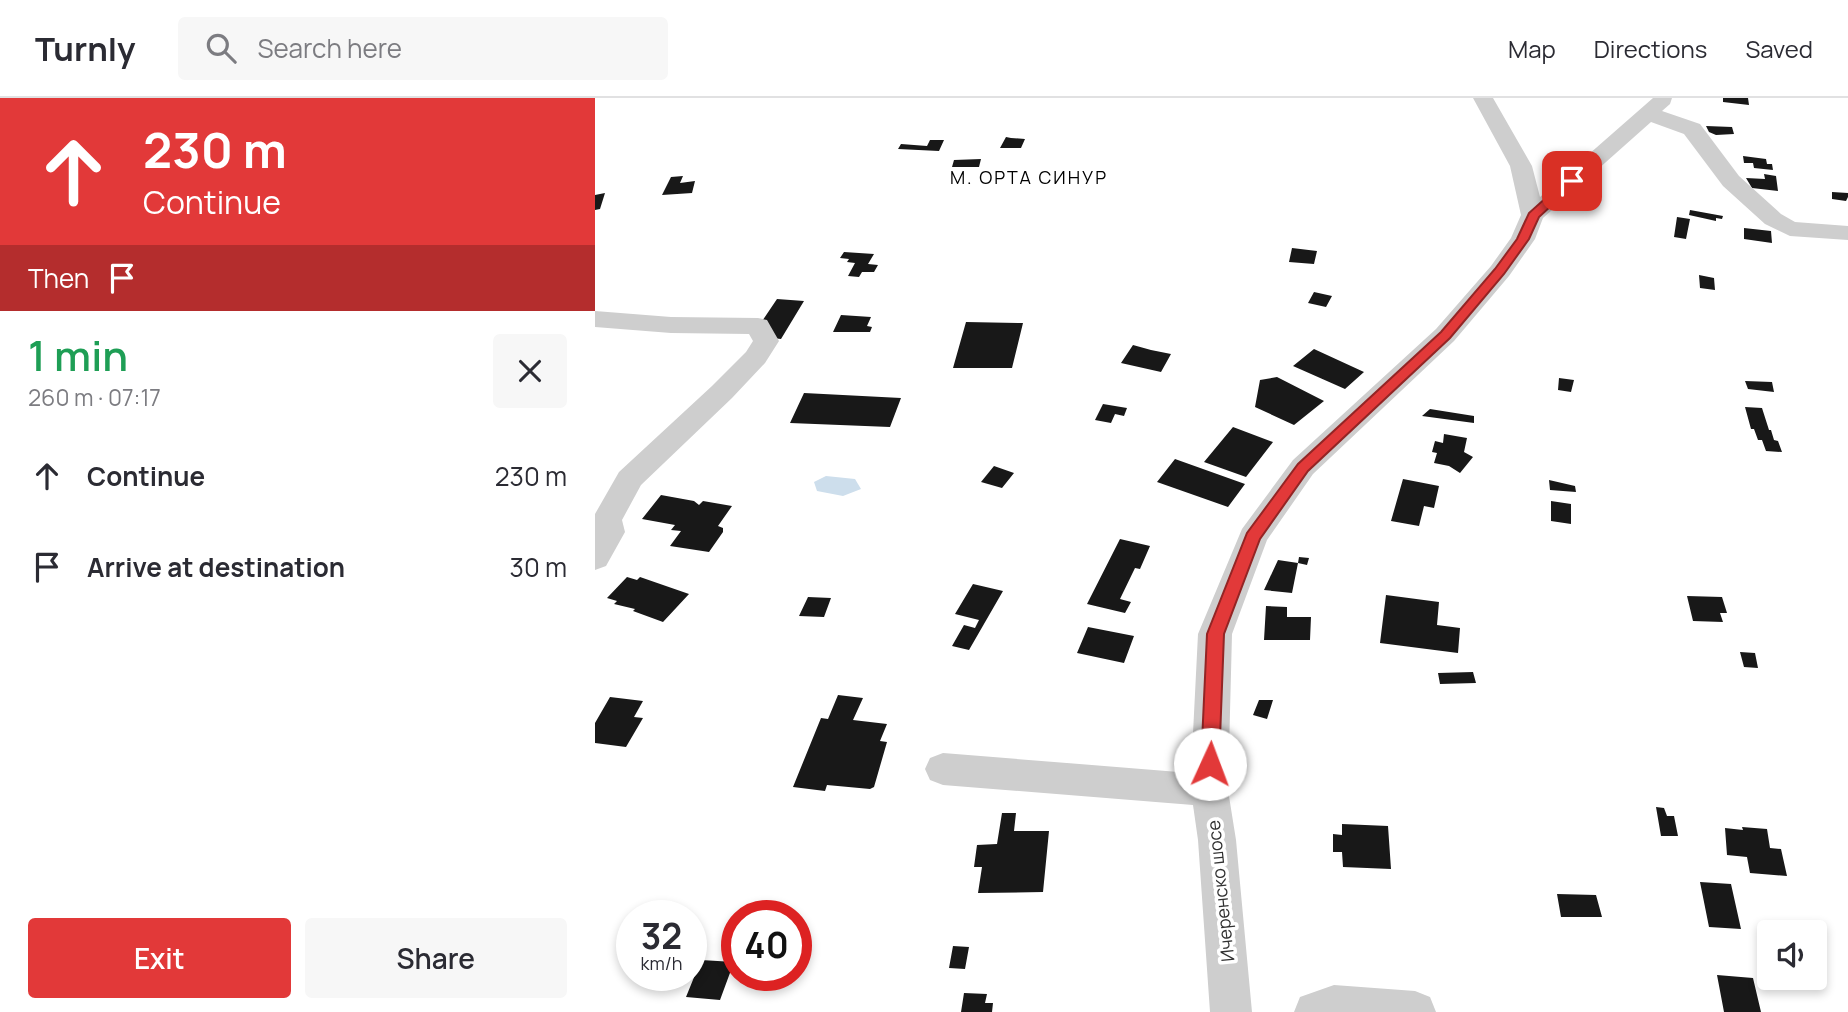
<!DOCTYPE html>
<html lang="en">
<head>
<meta charset="utf-8">
<style>
	:root { --surface:#fff; --page:#f7f7f7; --text:#2b2b33; --muted:#7c7c81; --line:#e1e1e2; --accent:#e23939 }
	body { margin:0; font-family:Manrope,sans-serif; background:var(--page); color:var(--text); height:100vh; display:flex; flex-direction:column; font-size:26px; white-space:nowrap }
	* { box-sizing:border-box; margin:0 }
	p { font-size:23px; color:var(--muted) }
	.icon { flex:none; width:38px; height:38px; fill:none; stroke:currentColor; stroke-width:2; stroke-linecap:round; stroke-linejoin:round }
	.map { position:relative; flex:1; overflow:hidden }
	.panel { display:flex; flex-direction:column; background:var(--surface); width:595px }
	.panel>* { flex:none }
	.guide { background:#e23939; color:#fff; overflow:hidden }
	.fabs { position:absolute; left:1162px; top:822px; display:grid; gap:14px }
	.fabs a { display:grid; place-items:center; width:70px; height:70px; border-radius:7px; background:var(--surface); box-shadow:0 4px 10px #0003; font-size:35px }
	.speed { position:absolute; left:21px; top:802px; display:flex; gap:14px; font-size:35px; font-weight:700; text-align:center }
	.speed>* { display:grid; place-content:center; width:91px; height:91px; border-radius:50%; background:var(--surface); box-shadow:0 4px 10px #0003; line-height:1 }
	.speed small { font-size:18px; font-weight:400 }
	.speed .limit { border:10px solid #d22; background:#fff; color:#111 }
	.pin { position:absolute; display:grid; place-items:center; width:60px; height:60px; color:#fff; margin:-30px; border-radius:14px; box-shadow:0 4px 10px #0006 }
	.me { position:absolute; width:77px; margin:-38px; rotate:2deg; stroke-linejoin:round; filter:drop-shadow(0 0 5px #0008) }
	.turn { display:flex; align-items:center; gap:24px; height:147px; padding:0 28px; font-size:32px }
	.turn .icon { width:91px; height:91px; stroke-width:2.5 }
	.turn b { display:block; font-size:49px; line-height:60px }
	.then { display:flex; align-items:center; height:66px; padding:0 28px; background:#0003; gap:14px; font-size:26px }
	.round { display:grid; place-items:center; flex:none; width:74px; height:74px; border-radius:7px; background:var(--page) }
	.headline { display:flex; align-items:center; justify-content:space-between; height:119px; padding:0 28px }
	h1 { font-size:42px; font-weight:600; line-height:52px; color:#1e9e55 }
	.button { display:flex; gap:14px; margin-top:auto; padding:14px 28px }
	.button a { flex:1; height:80px; border-radius:7px; background:var(--accent); color:#fff; font-size:28px; font-weight:600; line-height:80px; text-align:center }
	.button a+a { background:var(--page); color:var(--text) }
	ul { padding:0; list-style:none }
	li { display:flex; align-items:center; gap:21px; height:91px; padding:0 28px }
	li div { flex:1 }
	li b { display:block; font-size:26px }
	li em { font-style:normal }
	header { display:flex; align-items:center; gap:42px; box-sizing:border-box; height:98px; padding:0 35px; background:var(--surface); border-bottom:2px solid var(--line) }
	header strong { font-size:33px }
	nav { display:flex; gap:38px; margin-inline-start:auto; font-size:24px }
	.search { width:490px; height:63px; background:var(--page); display:flex; align-items:center; gap:18px; box-sizing:border-box; padding:0 24px; border-radius:7px; color:var(--muted); font-size:26px }
	main { display:flex; flex:1; min-height:0 }
	.map>svg:first-child { display:block }
</style>
</head>
<body>
<header>
<strong>Turnly</strong>
<div class="search"><svg class="icon" aria-label="search" viewBox="0 0 24 24"><circle cx="10" cy="10" r="6"/><path d="M15 15l6 6"/></svg>Search here</div>
<nav><a>Map</a><a>Directions</a><a>Saved</a></nav>
</header>
<main>
<section class="panel">
<div class="guide">
<div class="turn"><svg class="icon" aria-label="ahead" viewBox="0 0 24 24"><path d="M12 20V5M6 11l6-6 6 6"/></svg><div><b>230 m</b>Continue</div></div>
<div class="then">Then<svg class="icon" aria-label="arrive" viewBox="0 0 24 24"><path d="M6 21V4h12l-3 4 3 4H6"/></svg></div>
</div>
<div class="headline"><div><h1>1 min</h1><p>260 m · 07:17</p></div><a class="round"><svg class="icon" aria-label="close" viewBox="0 0 24 24"><path d="M6 6l12 12M18 6L6 18"/></svg></a></div>
<ul>
<li><svg class="icon" aria-label="ahead" viewBox="0 0 24 24"><path d="M12 20V5M6 11l6-6 6 6"/></svg><div><b>Continue</b></div><em>230 m</em></li>
<li><svg class="icon" aria-label="arrive" viewBox="0 0 24 24"><path d="M6 21V4h12l-3 4 3 4H6"/></svg><div><b>Arrive at destination</b></div><em>30 m</em></li>
</ul>
<div class="button"><a>Exit</a><a>Share</a></div>
</section>
<div class="map">
<svg width="1253" height="914" viewBox="0 0 1253 914">
	<rect width="100%" height="100%" fill="#fff"/>
	<path fill="#cddeec" d="M231,378L260,381L266,391L248,398L222,393L219,384Z"/>
	<path fill="#181818" d="M1128,0H1153L1154,7L1128,4Z
		M1111,28L1137,29L1139,36L1121,37L1114,34Z
		M411,39L416,40L430,41L426,50H405Z
		M335,42H349L344,53L303,51L306,46L332,48Z
		M1148,58L1171,61L1172,66H1177L1178,72L1159,70L1158,65H1149Z
		M386,61L384,69H357L359,62Z
		M1169,76L1181,78L1183,93L1157,90L1151,80L1170,81Z
		M88,78L85,85L100,83L97,95L67,97L76,79Z
		M1237,94L1253,95V99L1251,103L1237,101Z
		M10,95L5,111L0,112V97Z
		M1095,112L1128,118L1127,121L1121,120V123L1094,117Z
		M1082,119L1095,121L1091,141L1079,139Z
		M1149,130L1176,133L1177,145L1149,141Z
		M697,150L722,153L719,166L694,164Z
		M249,154L279,156L273,166L283,167L279,174H267L264,179L253,178L260,165L252,164L254,161L245,160Z
		M1104,177L1119,180L1120,192L1105,190Z
		M719,194L737,198L731,209L713,205Z
		M182,201L209,203L186,241L157,238Z
		M246,217L276,219L272,228L277,229L275,234H238Z
		M371,224L428,225L417,270H358Z
		M538,247L556,252L576,256L566,274L526,265Z
		M719,251L769,274L750,291L698,268Z
		M682,279L729,303L699,327L660,309L665,282Z
		M964,280L979,282L976,294L963,292Z
		M1150,283L1177,284L1179,294L1153,291Z
		M209,295L306,300L295,329L195,325Z
		M508,306L532,310L529,318L520,316L516,325L500,322Z
		M1150,309L1167,310L1174,332H1176L1179,342L1183,343L1187,354L1171,353L1167,342H1163L1159,331H1156Z
		M835,311L879,318V325L827,318Z
		M638,329L678,344L651,379L609,364Z
		M849,336L872,340L869,354L878,359L865,375L854,368L839,365L842,355L837,354L840,343L848,345Z
		M580,361L650,386L633,409L562,384Z
		M399,368L419,375L407,390L386,384Z
		M808,381L844,388L839,410L829,408L824,428L796,423Z
		M954,382L980,388L981,394L955,392Z
		M66,397L99,403L104,407L108,403L137,408L123,428L128,430V434L114,454L75,448L86,433L76,432L80,427L47,421Z
		M956,403L976,406V426L956,423Z
		M525,441L555,448L545,471L540,470L525,501L536,504L530,515L492,506Z
		M704,459L714,460L712,467L703,465L697,495L669,492L683,462L703,465Z
		M32,479L42,482L45,479L94,496L68,524L38,513L40,511L19,506L22,503L12,500Z
		M378,486L408,493L374,552L357,548L369,527L380,530L384,522L360,516Z
		M791,497L844,504L842,527L865,530L863,555L785,545Z
		M1092,498L1127,499L1132,515H1125L1128,524L1098,523Z
		M213,499L236,500L229,519L204,518Z
		M671,508L692,509V519H716L715,542H669Z
		M493,529L539,538L529,565L482,555Z
		M1145,554L1160,555L1163,570L1149,569Z
		M878,574L881,585L845,586L843,575Z
		M243,597L268,600L258,622L292,626L285,643L292,644L279,689L275,691L232,687L230,693L198,689L226,620L233,621Z
		M15,599L48,603L39,619L48,620L31,649L0,645V625Z
		M664,602H678L672,621L658,617Z
		M1061,709L1069,710L1072,718H1079L1083,738H1066Z
		M407,715H421L419,733H454L448,794L383,795L387,769H379L382,747L402,746Z
		M747,726L793,728L796,771L748,769L747,754H738V736L747,737Z
		M1147,729L1172,731L1175,750L1186,751L1192,778L1155,775L1152,759L1132,757L1130,730L1148,732Z
		M1105,784L1136,786L1146,831L1114,829Z
		M962,796L1001,797L1007,819H966Z
		M358,848L374,849L370,871L354,870Z
		M106,862L139,864L125,902L91,899Z
		M1122,877L1158,880L1166,914H1129Z
		M369,895L392,896L390,905H398L397,914H366Z"/>
	<g fill="none" stroke-linecap="round" stroke-linejoin="round">
		<path fill="#cecece" fill-rule="evenodd" d="M878,0H898L937,68L945,99L1058,0H1077L1075,6L1067,13L1105,26L1144,78L1186,116L1200,124L1253,128V142L1195,138L1170,126L1128,88L1089,36L1056,24L948,120L940,141L914,178L859,243L718,376L672,442L637,536L633,692L641,742L657,914H615L603,742L598,707L348,687L335,682L330,671L335,660L348,655L596,675L603,536L647,431L698,362L841,231L896,168L916,140L926,117L915,68Z
			M0,213L76,219L163,220L172,222L184,243L170,265L137,300L46,387L27,422L30,434L11,468L0,472V416L24,374L117,288L151,254L158,243L154,236L76,235L0,229Z
			M739,887L820,893L835,899L841,914H699L705,899Z"/>
	</g>
	<path fill="#e23939" stroke="#932525" stroke-width="2" d="M973,80L983,83L944,119L934,141L909,176L855,240L713,373L665,441L629,536L624,666L621,672L615,674L608,672L606,666L612,536L652,435L703,366L846,234L900,171L922,141L934,115Z"/>
	<g text-anchor="middle" dominant-baseline="central" stroke-width="7" stroke-linejoin="round" paint-order="stroke">
		<g font-size="18" letter-spacing="2" fill="#000" stroke="#fff">
			<text x="434" y="79">М. ОРТА СИНУР</text>
		</g>
		<g font-size="18" fill="#313131" stroke="#fff">
			<text transform="translate(625 793) rotate(-96)">Ичеренско шосе</text>
		</g>
	</g>
</svg>
<div class="fabs">
<a><svg class="icon" aria-label="sound" viewBox="0 0 24 24"><path d="M4 9h4l5-4v14l-5-4H4zM17 9q2 3 0 6"/></svg></a>
</div>
<div class="speed"><div>32<small>km/h</small></div><div class="limit">40</div></div>
<div class="pin" style="left:977px;top:83px;background:#d93025"><svg class="icon" aria-label="arrive" viewBox="0 0 24 24"><path d="M6 21V4h12l-3 4 3 4H6"/></svg></div>
<svg class="me" style="left:615px;top:666px" viewBox="-20 -20 40 40"><circle r="19" fill="#fff"/><path d="M0-13L10 11 0 6-10 11z" fill="#e23939"/></svg>
</div>
</main>
</body>
</html>
